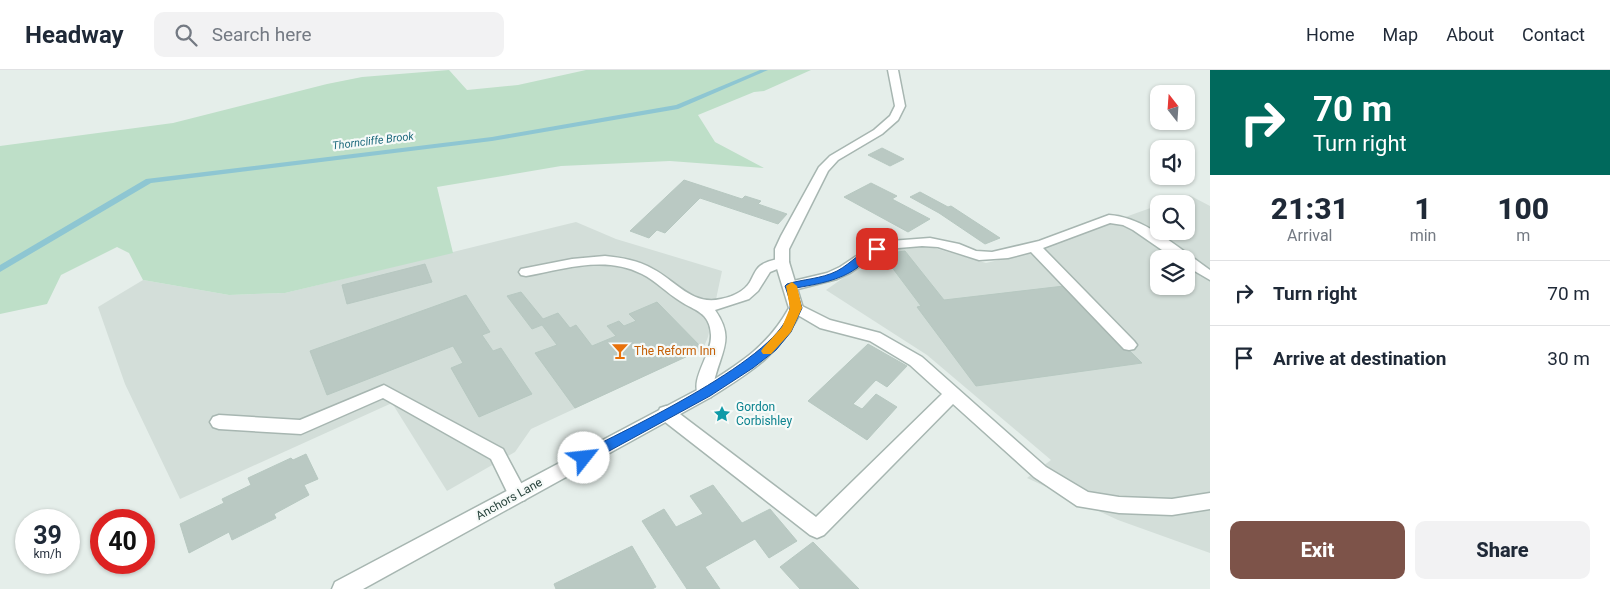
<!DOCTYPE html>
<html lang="en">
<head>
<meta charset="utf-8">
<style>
	:root { --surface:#fff; --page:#f2f2f3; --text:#1f2937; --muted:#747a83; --line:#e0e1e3; --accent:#7d5349 }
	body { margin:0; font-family:Roboto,sans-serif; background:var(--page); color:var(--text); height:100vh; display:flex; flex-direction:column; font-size:19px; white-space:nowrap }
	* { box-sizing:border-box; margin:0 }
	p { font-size:16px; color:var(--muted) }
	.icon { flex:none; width:28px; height:28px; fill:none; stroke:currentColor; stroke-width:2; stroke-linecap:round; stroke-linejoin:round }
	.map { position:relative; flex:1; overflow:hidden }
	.panel { display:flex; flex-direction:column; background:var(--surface); width:400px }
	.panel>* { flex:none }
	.hud { background:#00695c; color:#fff; overflow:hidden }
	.needle { width:32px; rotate:343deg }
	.tools { position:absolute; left:1150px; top:15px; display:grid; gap:10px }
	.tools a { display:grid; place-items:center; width:45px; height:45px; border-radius:10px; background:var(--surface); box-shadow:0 1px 4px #0004; font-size:25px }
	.speed { position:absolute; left:15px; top:439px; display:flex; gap:10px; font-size:25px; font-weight:700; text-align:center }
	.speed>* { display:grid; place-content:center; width:65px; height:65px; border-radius:50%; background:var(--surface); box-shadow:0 1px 4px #0004; line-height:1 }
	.speed small { font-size:12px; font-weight:400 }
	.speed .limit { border:8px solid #d22; background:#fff; color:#111 }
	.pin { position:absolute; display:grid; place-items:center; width:42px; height:42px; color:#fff; margin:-21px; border-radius:10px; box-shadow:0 2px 8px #0006 }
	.me { position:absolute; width:55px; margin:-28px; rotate:61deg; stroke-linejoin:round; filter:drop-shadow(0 0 4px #0008) }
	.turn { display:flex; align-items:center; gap:18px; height:105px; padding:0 20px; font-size:22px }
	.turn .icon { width:65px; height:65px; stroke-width:2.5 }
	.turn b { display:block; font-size:35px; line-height:42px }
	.eta { display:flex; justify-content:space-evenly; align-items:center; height:85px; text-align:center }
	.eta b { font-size:30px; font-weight:800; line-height:35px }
	.button { display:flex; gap:10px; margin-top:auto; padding:10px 20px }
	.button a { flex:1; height:58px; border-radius:10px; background:var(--accent); color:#fff; font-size:20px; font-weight:800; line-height:58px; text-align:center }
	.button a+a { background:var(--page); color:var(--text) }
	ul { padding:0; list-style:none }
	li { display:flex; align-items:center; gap:15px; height:65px; padding:0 20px; border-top:1px solid var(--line) }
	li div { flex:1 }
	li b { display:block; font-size:19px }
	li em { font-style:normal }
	header { display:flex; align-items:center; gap:30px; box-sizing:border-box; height:70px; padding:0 25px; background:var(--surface); border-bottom:1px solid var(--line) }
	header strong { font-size:24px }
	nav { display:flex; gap:28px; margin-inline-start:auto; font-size:18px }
	.search { width:350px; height:45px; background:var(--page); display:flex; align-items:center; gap:12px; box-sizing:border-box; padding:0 18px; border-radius:10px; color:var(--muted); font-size:19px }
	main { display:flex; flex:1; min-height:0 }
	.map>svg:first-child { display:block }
</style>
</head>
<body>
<header>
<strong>Headway</strong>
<div class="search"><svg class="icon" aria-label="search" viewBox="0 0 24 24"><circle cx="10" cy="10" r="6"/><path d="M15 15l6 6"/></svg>Search here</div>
<nav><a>Home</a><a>Map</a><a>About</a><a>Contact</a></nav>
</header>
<main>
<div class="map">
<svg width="1210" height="519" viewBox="0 0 1210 519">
	<rect width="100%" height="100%" fill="#e5eeea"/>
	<path fill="#d3ded9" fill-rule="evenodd" d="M1189,125L1210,136V483L1118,450L1027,408L1051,390L927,285L826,220L886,178L924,175L986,193L1016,186L1159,135V161H1186V134H1163ZM1159,189H1186V216H1159Z
		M576,152L616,169L722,201L708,267L703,279L531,359L515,382L447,421L392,333L180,429L125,314L98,237L143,210L229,225L285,223Z"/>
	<path fill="#bedfc8" d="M449,0L467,20L518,15L586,0H811L764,21L754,22L698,45L715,72L764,98L670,91L561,96L437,117L453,183L285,223L229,225L143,210L129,183L117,177L61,205L47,234L0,244V76L173,53L327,14L362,7Z"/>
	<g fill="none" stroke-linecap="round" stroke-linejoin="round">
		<path fill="#8ec6d2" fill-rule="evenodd" d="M760,0H768L678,39L492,71L151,113L0,202V195L146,109L492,67L676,35Z"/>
	</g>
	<path fill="#bac9c3" stroke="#b7c8c1" d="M882,78L904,89L890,96L868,85Z
		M684,110L742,129L745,126L761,131L758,134L787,144L778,154L700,128L665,163L657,160L649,168L630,161Z
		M871,113L897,126L892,129L930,149L908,162L844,127Z
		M920,122L948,137L951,136L1000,168L985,174L939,143L910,127Z
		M905,181L944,230L1064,216L1142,293L976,316L917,237L921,236L882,184Z
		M425,194L432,212L347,234L342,215Z
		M521,222L543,249L558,243L570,258L576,255L592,276L616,266L607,256L619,251L624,256L636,251L629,244L657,232L703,279L575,338L535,283L557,275L542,255L532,259L507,226Z
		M466,225L490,262L482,265L493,281L501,278L532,324L479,347L451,298L463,293L453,276L327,325L310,281Z
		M868,274L907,296L887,317L876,310L853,334L862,339L876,324L897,337L867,370L808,331Z
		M306,384L318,409L304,415L309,425L274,444L276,448L232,470L229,462L189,483L180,454L224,433L222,429L251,415L248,408L291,388L293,390Z
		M713,415L742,453L770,439L797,471L769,488L755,469L705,497L720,519H687L642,451L664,439L676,457L703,444L690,426Z
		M813,472L859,519H800L780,497Z
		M632,476L656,517L652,519H556L554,514Z"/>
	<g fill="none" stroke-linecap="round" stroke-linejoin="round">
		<g stroke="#a7b6b1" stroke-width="3">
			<path id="service" d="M1109,145C1145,147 1181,180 1210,200V210L1186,196V189H1175L1133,160L1123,155L1110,153L1043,178L1134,271L1137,275L1134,279L1129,280L1124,279L1031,182L1008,188L979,190L938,177L922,176L898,178L879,183L850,203L837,209L790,221L785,219L783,216L785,213L827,203L840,197L870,177L890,171L930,168L959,174L976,181L992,182L1039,171Z
				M605,186C622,188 638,190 653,199C676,211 692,236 721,229C731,227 744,222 750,212C753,207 755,200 760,196C766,191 775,190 782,188L789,192L787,195L770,202L758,221L749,229L715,240C733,266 724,277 716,304C713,312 715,320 711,327L705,329L699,327C689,309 712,285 711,265C710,242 695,241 680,231C667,223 656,211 642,204C606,185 563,199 526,206L521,205L519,202L521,199L572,189Z
				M796,233L830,250L880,263L922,287L1046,397L1088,422L1119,427L1172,429L1210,423V439L1172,445L1119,443L1077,436L1034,407L953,334L824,465L817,468L810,465L660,348L658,343L660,338L666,336L672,338L816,447L942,324L910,295L870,271L820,258L791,241L789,238L791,235Z
				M384,315L503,379L527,424L525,430L518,432L511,430L491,389L383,328L301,364L219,359L213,357L210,352L213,347L219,345L300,350Z"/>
		</g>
		<g stroke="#a7b6b1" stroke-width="3">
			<path id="tertiary" d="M888,0H898L905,36L898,50L882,64L838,90L828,101L789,179V192L803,238C779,285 754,300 711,327L363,519H332L335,512L699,319C737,295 767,278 789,238L775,192V179L781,166L819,97L830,86L874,60L890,46L895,36Z"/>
		</g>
		<use href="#service" fill="#fff" fill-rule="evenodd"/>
		<use href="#tertiary" fill="#fff" fill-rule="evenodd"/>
	</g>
	<path fill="#1a73e8" stroke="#114b97" d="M877,176L882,179C878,183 873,183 869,187C864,190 861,194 857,198C839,211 817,214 796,218L802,238L791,262L776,280L753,298L710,326L589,392L584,393L579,392L577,388L579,384C621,362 786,286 790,238C791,232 787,222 785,216L787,214C803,209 821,209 837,201C852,193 861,180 877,176Z"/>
	<path fill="#f59e0b" d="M792,212L797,216L802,238L791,262L771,284H763L761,281L763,278L782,257L790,238L786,216Z"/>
	<defs>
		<g id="bar-bare" transform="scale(1.35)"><path d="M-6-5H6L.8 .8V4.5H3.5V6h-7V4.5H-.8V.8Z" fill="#e8710a" stroke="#f6faf8" stroke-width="2.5" paint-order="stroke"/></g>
		<g id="sight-bare" transform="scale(1.35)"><path d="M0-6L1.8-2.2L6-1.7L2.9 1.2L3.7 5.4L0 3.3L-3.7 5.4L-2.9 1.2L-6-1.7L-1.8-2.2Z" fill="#0f9aa8" stroke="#f6faf8" stroke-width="2.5" paint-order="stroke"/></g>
	</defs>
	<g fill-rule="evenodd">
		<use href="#bar-bare" x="620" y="281"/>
		<use href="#sight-bare" x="722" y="344"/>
	</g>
	<g text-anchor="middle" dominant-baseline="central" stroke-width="4.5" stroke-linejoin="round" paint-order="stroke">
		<g font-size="11" font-style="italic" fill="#1e6a7d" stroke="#f6faf8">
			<text transform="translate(373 71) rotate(-7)">Thorncliffe Brook</text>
		</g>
		<g font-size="12" fill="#c56008" stroke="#f6faf8" text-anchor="start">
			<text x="634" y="281">The Reform Inn</text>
		</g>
		<g font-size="12" fill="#0d838f" stroke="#f6faf8" text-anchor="start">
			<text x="736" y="337">Gordon<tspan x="736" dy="14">Corbishley</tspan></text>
		</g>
		<g font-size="12" fill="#244039" stroke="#f6faf8">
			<text transform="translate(509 429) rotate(-29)">Anchors Lane</text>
		</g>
	</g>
</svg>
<div class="tools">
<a><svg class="needle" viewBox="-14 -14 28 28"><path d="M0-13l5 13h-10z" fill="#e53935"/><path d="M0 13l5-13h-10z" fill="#747a83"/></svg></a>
<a><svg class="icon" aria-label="sound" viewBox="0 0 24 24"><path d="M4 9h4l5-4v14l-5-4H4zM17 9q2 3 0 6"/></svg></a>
<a><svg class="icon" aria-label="search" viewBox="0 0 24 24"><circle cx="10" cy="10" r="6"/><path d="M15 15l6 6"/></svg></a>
<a><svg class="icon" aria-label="layers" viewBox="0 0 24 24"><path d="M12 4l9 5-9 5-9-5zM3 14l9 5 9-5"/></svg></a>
</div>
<div class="speed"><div>39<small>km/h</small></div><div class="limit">40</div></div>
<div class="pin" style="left:877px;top:179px;background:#d93025"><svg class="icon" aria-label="arrive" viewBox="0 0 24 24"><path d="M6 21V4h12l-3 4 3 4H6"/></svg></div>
<svg class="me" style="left:584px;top:388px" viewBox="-20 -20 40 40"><circle r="19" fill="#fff"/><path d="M0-13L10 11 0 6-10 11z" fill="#1a73e8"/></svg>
</div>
<section class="panel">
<div class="hud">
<div class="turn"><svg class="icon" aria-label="right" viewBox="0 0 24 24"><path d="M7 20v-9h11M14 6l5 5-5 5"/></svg><div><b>70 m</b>Turn right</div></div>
</div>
<div class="eta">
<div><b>21:31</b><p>Arrival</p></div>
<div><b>1</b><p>min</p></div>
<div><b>100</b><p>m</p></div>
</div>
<ul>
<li><svg class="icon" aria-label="right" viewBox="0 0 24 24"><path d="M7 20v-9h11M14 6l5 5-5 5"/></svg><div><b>Turn right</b></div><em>70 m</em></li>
<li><svg class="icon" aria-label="arrive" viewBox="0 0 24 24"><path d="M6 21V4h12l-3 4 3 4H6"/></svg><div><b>Arrive at destination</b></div><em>30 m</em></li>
</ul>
<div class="button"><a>Exit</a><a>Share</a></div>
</section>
</main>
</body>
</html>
